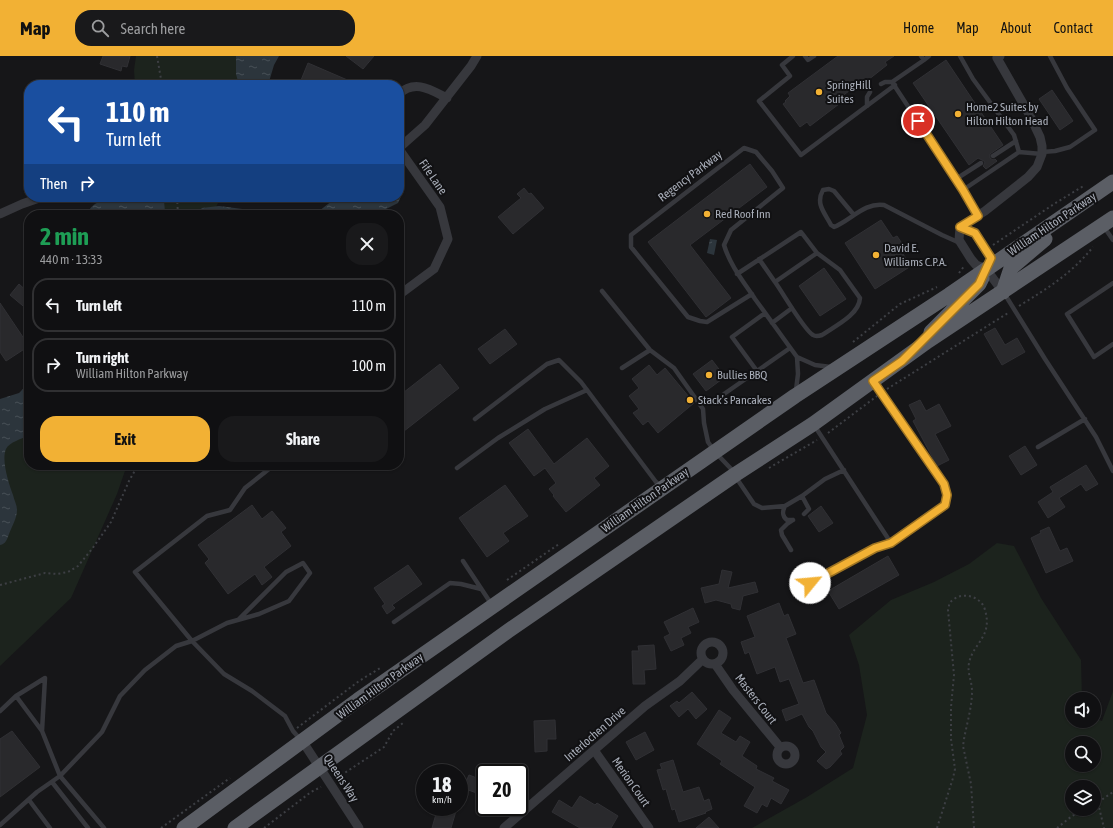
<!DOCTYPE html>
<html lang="en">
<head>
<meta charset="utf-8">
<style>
	:root { --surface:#101012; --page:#19191b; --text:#f1f3f6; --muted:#9c9d9f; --line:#303032; --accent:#f2b134 }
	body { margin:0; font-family:"Asap Condensed",sans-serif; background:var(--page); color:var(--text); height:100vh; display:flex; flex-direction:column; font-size:15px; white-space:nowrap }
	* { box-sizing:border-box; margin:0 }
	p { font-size:13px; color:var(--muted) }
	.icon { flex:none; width:22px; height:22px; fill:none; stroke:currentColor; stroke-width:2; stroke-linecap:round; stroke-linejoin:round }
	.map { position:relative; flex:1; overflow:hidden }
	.details { position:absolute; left:24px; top:154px; width:380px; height:260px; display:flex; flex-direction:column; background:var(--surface); border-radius:16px; box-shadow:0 1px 3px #0004,0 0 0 1px var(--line) }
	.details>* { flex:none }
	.hud { position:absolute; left:24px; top:24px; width:380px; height:122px; border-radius:16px; box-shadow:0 1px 3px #0004,0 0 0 1px var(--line); background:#1a4fa0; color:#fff; overflow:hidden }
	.controls { position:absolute; left:1065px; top:636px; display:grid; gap:8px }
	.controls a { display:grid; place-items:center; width:36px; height:36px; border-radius:50%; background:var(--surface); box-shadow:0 1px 3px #0004,0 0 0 1px var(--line); font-size:20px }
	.speed { position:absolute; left:416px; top:708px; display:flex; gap:8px; font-size:20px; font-weight:700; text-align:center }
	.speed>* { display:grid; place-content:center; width:52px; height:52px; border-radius:50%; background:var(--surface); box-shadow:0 1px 3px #0004,0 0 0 1px var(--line); line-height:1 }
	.speed small { font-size:10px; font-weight:400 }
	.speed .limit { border:2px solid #111; border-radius:6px; background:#fff; color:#111 }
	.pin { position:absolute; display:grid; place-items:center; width:34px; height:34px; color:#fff; margin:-17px; border:2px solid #fff; border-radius:50%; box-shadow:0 1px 4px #0007 }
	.me { position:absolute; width:44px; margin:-22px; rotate:62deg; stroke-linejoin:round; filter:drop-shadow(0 0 3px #0008) }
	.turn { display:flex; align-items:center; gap:14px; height:84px; padding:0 16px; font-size:18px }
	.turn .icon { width:52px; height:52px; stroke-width:2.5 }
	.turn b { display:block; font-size:28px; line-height:34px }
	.then { display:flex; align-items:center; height:38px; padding:0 16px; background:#0003; gap:8px; font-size:15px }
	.round { display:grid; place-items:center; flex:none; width:42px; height:42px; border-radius:16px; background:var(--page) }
	.headline { display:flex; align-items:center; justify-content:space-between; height:68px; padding:0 16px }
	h1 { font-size:24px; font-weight:700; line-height:30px; color:#1e9e55 }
	.button { display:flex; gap:8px; margin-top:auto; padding:8px 16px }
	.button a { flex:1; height:46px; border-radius:16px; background:var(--accent); color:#111; font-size:16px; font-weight:700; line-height:46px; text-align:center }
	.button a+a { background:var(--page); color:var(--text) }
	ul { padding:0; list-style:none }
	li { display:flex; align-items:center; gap:12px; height:54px; margin:0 8px 6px; padding:0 8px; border:2px solid var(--line); border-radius:16px }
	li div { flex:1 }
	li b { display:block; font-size:15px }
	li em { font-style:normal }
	header { display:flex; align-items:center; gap:24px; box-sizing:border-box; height:56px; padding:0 20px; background:var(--accent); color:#111 }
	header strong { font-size:19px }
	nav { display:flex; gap:22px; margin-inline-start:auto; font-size:14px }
	.search { width:280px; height:36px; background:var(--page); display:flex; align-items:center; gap:10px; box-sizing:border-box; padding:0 14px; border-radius:16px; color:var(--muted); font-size:15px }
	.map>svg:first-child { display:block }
</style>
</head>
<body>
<header>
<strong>Map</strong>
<div class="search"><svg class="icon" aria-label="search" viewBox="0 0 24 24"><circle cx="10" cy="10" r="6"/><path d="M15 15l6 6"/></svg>Search here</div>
<nav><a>Home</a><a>Map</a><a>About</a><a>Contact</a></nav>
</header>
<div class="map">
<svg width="1113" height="772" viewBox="0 0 1113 772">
	<defs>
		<pattern id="water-ripples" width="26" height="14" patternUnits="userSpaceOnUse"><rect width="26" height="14" fill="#2c353c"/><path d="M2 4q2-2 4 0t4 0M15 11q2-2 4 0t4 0" fill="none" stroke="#485056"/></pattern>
	</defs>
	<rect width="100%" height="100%" fill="#161618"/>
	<path fill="#1c231d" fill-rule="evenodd" d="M136,0H270L262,29H135L134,14Z
		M129,141H221L212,159H125Z
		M29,355V409H127L117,438L71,542L0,610V373Z
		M997,487L1014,490L1041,542L1081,604L1082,643H1072V665H1094V662L1102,665L1113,635V772H752L807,741L853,712L867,659L859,609L849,579L891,544L934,526L969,508ZM1072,687H1094V709H1072ZM1072,731H1094V753H1072Z"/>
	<path fill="url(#water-ripples)" d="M236,0H279L274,9L268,29H239L236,18Z
		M399,131L403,136L398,147L374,159H307L319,155L337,141H399Z
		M119,142C133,142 151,139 164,145L165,156L172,159H87C92,144 106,144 119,142Z
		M219,150L257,155L269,159H193L202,152Z
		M710,183L717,184L714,199L707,197Z
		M29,327V379C22,383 9,386 6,393C1,404 9,428 13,439C14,444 17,449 17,454C17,462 12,470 9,478C7,483 6,488 0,489V343L19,337Z"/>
	<path fill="#29292c" stroke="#303034" d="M103,0H130L127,11L122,10L121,15L100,8Z
		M346,0H374L363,13Z
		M838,0H894L885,6L887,9L854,35L853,32L837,44L839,48L810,70L807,66L800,71L783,48L786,46L785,45L790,40L788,37Z
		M946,4L1003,89L990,98V102L993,104L995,103L997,105L986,113L983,110L985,107L984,105L978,102L969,109L913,27Z
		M308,7L359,29H299Z
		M1052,34L1073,65L1060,74L1039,43Z
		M750,108L767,131L690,189L731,242L706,261L648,186Z
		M524,132L529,138L531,137L544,152L513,178L498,161L521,142L517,138Z
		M881,164L893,182L897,180L905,192L901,195L911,210L875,233L845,187Z
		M824,212L846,243L820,260L799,230Z
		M19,228L29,237V255L10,239Z
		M0,247L29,290L6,305L0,296Z
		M995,272L1005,289L1017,282L1025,296L1002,309L984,278Z
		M505,273L517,288L490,308L478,293Z
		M712,304L725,321L706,335L693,318Z
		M440,308L459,332L399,379V340Z
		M649,309L657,319L665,312L694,347L658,377L648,365L643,369L633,357L639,353L629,340L639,332L632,323Z
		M920,344L926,355L939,348L951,370L935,378L949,404L937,410L913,365L916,363L909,349Z
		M528,373L554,408L587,382L609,410L594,422L600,429L566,456L553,440L554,439L549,433L556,427L545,412L534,420L509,387Z
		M1025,390L1037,409L1021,419L1009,400Z
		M1086,409L1098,428L1086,435L1081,428L1059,442L1065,451L1048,462L1038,446L1053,436L1050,431Z
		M505,429L528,460L503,477L509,485L487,501L459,462Z
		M252,449L262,463L272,455L286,472L281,476L291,490L264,511L272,521L262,529L255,518L228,538L205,507L209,503L198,489Z
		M821,450L833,467L819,476L808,460Z
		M1049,471L1060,495L1067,492L1073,505L1046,517L1031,482L1041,477L1040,475Z
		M888,500L899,519L839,553L828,535Z
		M408,509L422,528L392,549L395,552L387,558L382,550L385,548L374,532Z
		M722,514L732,516L728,532L755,526L758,536L743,540L740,554L732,552L731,548L716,544L705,547L701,532L719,528Z
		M779,547L784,560L788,558L796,578L786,582L803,627L814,624L826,657L835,667L841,677L839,679L844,691L840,695L842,698L830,711L826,713L817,705L826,696L821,691L813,675L809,671L802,658L786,665L782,654L799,648L789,623L780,626L775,611L757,618L749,596L745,598L741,586L755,581L747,560Z
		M693,552L699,566L688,571L691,577L681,582L684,589L671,595L664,581L670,578L664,566Z
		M654,589L656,613L644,614L645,628H633L632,595H639L638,590Z
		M692,636L707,653L696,663L688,653L679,661L670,650L677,645L679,647Z
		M719,654L731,662L721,677L736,686L740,680L750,686L742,700L757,710L756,713L774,722L772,725L789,734L781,748L771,742L767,751L762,748L757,757L744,750L755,731L720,708L722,705L697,688Z
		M555,664L556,683H547V695L535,696L534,665Z
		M12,675L40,711L0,741V683Z
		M645,676L654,694L636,704L626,686Z
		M673,704L683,736L699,731L704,745L709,743L712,753L705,756L706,757L679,766L675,753L672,754L666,733L663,734L657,714L662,713L660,708Z
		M469,719L485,725V730L482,739L463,732Z
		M580,740L595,749L597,747L618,760L611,772H580L552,756L559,744L572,752Z
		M438,751L456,755L451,772H432Z
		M709,761L719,772H696Z"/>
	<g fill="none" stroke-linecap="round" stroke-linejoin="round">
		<path stroke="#3d3f44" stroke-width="2" stroke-dasharray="2 3" stroke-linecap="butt" d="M157,0L162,29
			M177,141L178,159
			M993,189L1054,148L1085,129
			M959,217L965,209
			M1019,250C1048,232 1071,218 1093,191
			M853,286L900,248L937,231
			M887,333L1008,257
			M828,377L877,340
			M769,412L817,384
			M507,524L559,488
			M0,529L45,517L57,518L68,516L78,510L92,493L111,466L129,425L138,409
			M297,672L359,625L382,611
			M337,722L384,691L393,675L403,667
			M1098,747L1104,772
			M1094,749L1113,736
			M161,772L230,722
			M264,772L311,736L321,731
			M937,772L953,722L955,713L951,683V651L954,619L948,554C949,550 949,546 953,544C963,535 982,541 985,554C993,581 973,587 969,607C967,617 972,625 972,635C972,651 967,667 964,683L963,690L971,728L974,772
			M1057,772L1072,760L1085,753"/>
		<path stroke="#37383d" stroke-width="4.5" d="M793,0L782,9L790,20L759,45L801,99L895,29
			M805,0L808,4L814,0
			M921,0L924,4L929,0
			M960,0L973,23L1014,79L1019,96
			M924,4L892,26L963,134L1019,96L1042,98
			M881,28L885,26H892
			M867,50V41L870,36
			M1042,96L1055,95L1070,91L1095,74L1067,32L1050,0
			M993,100L1016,85
			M956,123L981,107
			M963,134L978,160
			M854,159L834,135L829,133L823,134C815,148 825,157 831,169L834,171C851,164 865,146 884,149L942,179L960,187
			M1104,171L1113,184
			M737,218L801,176L817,197L775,226L759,203
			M775,226C783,237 804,274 813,279C816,281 819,280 822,279C835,270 859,259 860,242L840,214L817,197
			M1113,227L1067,258L1094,301L1113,288
			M602,235L650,294L674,312L703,353L704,367L708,386L715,396L735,417
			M1004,237L1045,303L1096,381L1113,415
			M752,238L707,266L700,265L688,261L631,191V179L744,92L756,96L772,115L783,132L731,174L724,189C730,209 743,225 755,243C769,262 783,282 797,301
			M772,267L792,252
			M622,312L650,294
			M757,315L732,281L765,257
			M796,334L798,318L797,301L815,309L831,311
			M724,338L790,292
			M475,363L547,308L559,304L581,326L656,426L662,431
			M814,369L891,487L945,449L947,439L944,428L874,326
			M1038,391L1085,363
			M457,412L498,382L545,353L587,334
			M735,420L754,448L762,452L785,450L802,440L809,453L804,458
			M802,440L825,423L844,414
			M785,450C782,456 782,460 787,464H793
			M791,494L782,479L781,474L787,468L793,464
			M463,505L492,549
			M810,527L875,492L891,487
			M239,563L286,516L303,507L310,517L289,545L259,558L227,567L192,585L135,516L207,460L230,454L245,432L274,409
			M394,566L450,527L461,528L481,533
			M16,640L42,675L60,720L104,772
			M0,655L16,640L45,622L42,675
			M52,726L88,772
			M29,744L50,772
			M0,769L37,736L60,720L102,676L120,640L145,614L176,590L192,585L224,618L252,635L285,660L293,675L300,683"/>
		<path stroke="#37383d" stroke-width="9" d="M399,38C415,23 431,34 447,42
			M399,92L425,69L471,10L477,0
			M399,93L440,151L448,183L434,213L399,239
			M0,158L22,148L42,141
			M960,171L985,155L1028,121L1037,111L1042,98V90L1040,81L1029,58L997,2L1000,0
			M960,171L959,184L971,203L976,209L986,213L1003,236
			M960,171L975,177L991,203L987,212
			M701 597a11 11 0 1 1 22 0a11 11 0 1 1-22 0Z
			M715,608L733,634L780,691
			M303,686L359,772
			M777 699a9 9 0 1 1 18 0a9 9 0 1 1-18 0Z
			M594,694L649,772
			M504,772L645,650L680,625L703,603"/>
		<path stroke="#5b5e65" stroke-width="15" d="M1003,236L1011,212L1045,183
			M931,276L979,228L982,222
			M184,772L358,644L795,340L949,239L1113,126
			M235,772L508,575L736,418L813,368L928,285L1113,162"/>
	</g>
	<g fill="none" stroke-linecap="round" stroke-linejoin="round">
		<g stroke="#9d7322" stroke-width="10">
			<path id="route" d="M810,527L875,492L891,487L945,449L947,439L944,428L873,325L902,305L979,228L991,202L975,177L960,171L978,160L963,134L918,65"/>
		</g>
		<use href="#route" stroke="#f2b134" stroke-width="7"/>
	</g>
	<g fill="#f2b134" stroke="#111113" stroke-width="1.5">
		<circle cx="819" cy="36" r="4"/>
		<circle cx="958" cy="58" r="4"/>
		<circle cx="707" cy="158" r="4"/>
		<circle cx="876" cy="199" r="4"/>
		<circle cx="709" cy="319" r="4"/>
		<circle cx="690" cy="344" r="4"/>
	</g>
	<g text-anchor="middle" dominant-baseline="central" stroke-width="4" stroke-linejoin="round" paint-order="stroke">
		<g font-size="12" fill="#a8adb8" stroke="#111113" text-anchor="start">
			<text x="827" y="29">SpringHill<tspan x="827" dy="14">Suites</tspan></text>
			<text x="966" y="51">Home2 Suites by<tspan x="966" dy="14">Hilton Hilton Head</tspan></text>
			<text x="715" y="158">Red Roof Inn</text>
			<text x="884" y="192">David E.<tspan x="884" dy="14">Williams C.P.A.</tspan></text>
			<text x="717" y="319">Bullies BBQ</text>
			<text x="698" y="344">Stack’s Pancakes</text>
		</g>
		<g font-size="12" fill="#a8adb8" stroke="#111113">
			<text transform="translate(690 120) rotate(-37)">Regency Parkway</text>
			<text transform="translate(433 121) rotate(55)">Fife Lane</text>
			<text transform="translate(1052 168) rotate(-34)">William Hilton Parkway</text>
			<text transform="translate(645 444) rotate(-35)">William Hilton Parkway</text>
			<text transform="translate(380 630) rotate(-36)">William Hilton Parkway</text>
			<text transform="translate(756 643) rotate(52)">Masters Court</text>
			<text transform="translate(595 678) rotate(-41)">Interlochen Drive</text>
			<text transform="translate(341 722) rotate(57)">Queens Way</text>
			<text transform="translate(631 726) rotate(55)">Merion Court</text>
		</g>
	</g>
</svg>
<div class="controls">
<a><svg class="icon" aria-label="sound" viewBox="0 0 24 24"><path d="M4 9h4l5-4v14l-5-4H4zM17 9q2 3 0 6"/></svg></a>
<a><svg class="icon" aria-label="search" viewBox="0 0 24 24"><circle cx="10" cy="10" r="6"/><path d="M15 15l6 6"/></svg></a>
<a><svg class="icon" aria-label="layers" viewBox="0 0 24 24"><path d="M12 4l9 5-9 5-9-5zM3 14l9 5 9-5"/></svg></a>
</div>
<div class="speed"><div>18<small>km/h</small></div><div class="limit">20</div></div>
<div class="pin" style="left:918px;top:65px;background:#d93025"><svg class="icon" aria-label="arrive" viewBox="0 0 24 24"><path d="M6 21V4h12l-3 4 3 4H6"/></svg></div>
<svg class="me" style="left:810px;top:527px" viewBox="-20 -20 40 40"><circle r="19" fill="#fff"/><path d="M0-13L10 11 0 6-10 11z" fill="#f2b134"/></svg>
<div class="hud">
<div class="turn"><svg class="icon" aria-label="left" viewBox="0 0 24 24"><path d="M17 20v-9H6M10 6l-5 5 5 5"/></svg><div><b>110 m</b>Turn left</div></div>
<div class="then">Then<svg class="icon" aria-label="right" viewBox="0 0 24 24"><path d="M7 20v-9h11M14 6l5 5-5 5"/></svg></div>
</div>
<section class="details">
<div class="headline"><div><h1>2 min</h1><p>440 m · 13:33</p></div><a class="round"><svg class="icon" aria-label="close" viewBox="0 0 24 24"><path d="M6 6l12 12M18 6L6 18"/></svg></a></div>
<ul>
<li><svg class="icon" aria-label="left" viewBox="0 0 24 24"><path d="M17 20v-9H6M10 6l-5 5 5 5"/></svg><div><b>Turn left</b></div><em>110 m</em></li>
<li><svg class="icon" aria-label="right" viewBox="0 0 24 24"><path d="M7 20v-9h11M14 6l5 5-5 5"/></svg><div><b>Turn right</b><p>William Hilton Parkway</p></div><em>100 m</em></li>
</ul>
<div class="button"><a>Exit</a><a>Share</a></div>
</section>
</div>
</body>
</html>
